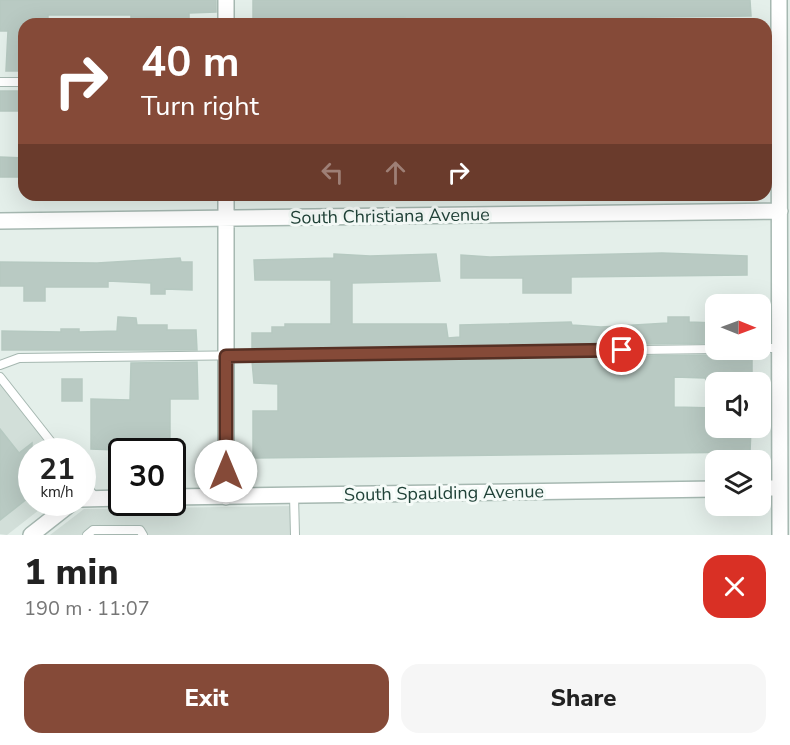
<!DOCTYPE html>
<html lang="en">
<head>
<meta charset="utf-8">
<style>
	:root { --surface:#fff; --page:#f6f6f6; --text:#222; --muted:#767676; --accent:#854a38 }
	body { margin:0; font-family:"Nunito Sans",sans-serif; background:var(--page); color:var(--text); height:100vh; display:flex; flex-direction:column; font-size:22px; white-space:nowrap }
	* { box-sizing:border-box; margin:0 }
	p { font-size:20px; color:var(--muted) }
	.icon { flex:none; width:33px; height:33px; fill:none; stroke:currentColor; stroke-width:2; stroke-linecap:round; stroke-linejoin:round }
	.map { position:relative; height:535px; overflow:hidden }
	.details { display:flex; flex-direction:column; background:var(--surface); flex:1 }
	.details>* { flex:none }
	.guide { position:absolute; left:18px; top:18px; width:754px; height:183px; border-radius:18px; box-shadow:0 6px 24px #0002; background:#854a38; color:#fff; overflow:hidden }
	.needle { width:39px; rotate:91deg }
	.fabs { position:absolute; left:705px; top:294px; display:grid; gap:12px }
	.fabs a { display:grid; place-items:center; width:66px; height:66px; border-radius:12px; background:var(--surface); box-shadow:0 6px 24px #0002; font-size:30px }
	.speed { position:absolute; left:18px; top:438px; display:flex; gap:12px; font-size:30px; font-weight:700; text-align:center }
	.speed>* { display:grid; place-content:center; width:78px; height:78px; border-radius:50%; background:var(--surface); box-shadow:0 6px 24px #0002; line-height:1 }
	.speed small { font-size:15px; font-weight:400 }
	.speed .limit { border:3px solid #111; border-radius:9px; background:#fff; color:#111 }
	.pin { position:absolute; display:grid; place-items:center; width:51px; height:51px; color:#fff; margin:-26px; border:3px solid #fff; border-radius:50%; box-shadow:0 2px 6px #0007 }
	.me { position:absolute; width:66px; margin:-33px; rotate:0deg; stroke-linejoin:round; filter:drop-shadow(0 0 4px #0008) }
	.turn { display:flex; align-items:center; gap:21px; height:126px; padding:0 24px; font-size:27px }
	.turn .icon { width:78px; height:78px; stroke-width:2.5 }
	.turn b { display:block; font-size:42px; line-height:51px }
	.lanes { display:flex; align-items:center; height:57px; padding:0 24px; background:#0003; justify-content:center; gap:30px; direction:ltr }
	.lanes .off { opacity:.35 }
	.round { display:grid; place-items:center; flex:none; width:63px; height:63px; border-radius:18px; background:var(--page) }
	.summary { display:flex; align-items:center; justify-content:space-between; height:102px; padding:0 24px }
	h1 { font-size:36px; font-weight:800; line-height:45px }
	.primary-button { display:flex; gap:12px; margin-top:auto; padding:12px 24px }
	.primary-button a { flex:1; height:69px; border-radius:18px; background:var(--accent); color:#fff; font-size:24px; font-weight:800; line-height:69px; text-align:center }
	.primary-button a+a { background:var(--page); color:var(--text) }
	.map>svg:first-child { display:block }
</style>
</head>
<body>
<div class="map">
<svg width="790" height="535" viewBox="0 0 790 535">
	<rect width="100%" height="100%" fill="#e4efea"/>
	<path fill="#d2dfd9" d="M0,377L59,451L32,452V502L48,503L7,535L0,534Z
		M295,506V535H50L84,509Z"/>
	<path fill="#b9cac3" stroke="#b6c9c1" stroke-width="1.5" d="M0,0H216V12L189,13V19L145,18V21H131V15H48V24H23L22,71H6L8,31H0Z
		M253,0H750L751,16L405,20V17L275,20V23H253Z
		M0,91H18V111H0Z
		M0,157L24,158V177H0Z
		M662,253L747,256V275L571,277V293H523V278H461V255L490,257Z
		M334,254L370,256L436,254L440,281L352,283V324H446L448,338L460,337V325L571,322L572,325L601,327L668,323V317H689V322L716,323V343L252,349V333H272V327H285V324H331V280H255L254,260L334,258Z
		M180,258L181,262H192V290L165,289V294H151V283L108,281V287H45V301H24V286H0V262L97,263Z
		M118,317L136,318L137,325H167V330H196L197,350H2V331L61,332V329H79V332L117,331Z
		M716,355V357L752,358V376H725V380L707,381L705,378L674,377V407L716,408V428H751L750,452L253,458V411H278V384L254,383L252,361Z
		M197,362L198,399H170V452L91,449V399L130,400L131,363Z
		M62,379H82V401H62Z
		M0,429L19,453L32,443V495L0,520Z"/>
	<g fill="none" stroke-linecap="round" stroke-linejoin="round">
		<g stroke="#a6b8b1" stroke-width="10">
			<path id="service" d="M0,82H24
				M760,348H780
				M0,365L19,358L716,349
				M0,377L59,452
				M82,481L95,497
				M294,495L295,535
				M87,535L93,530H140L143,535"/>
		</g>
		<g stroke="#a6b8b1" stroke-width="18">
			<path id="minor" d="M779,0L780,535
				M226,24V0
				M226,195V497
				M0,221L780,211
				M760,488H780
				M172,497L716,489
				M82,499L122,498
				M31,535L73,502"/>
		</g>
		<use href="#service" stroke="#fff" stroke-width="8"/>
		<use href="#minor" stroke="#fff" stroke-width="15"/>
	</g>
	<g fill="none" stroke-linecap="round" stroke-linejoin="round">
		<g stroke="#563024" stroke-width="15">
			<path id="route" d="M226,471V356L622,350"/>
		</g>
		<use href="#route" stroke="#854a38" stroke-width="10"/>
	</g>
	<g text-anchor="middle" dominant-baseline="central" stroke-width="6" stroke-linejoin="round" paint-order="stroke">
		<g font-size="18" fill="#214339" stroke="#f5fbf8">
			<text transform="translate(390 216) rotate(-1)">South Christiana Avenue</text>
			<text transform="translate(444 493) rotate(-1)">South Spaulding Avenue</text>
		</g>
	</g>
</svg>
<div class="fabs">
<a><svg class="needle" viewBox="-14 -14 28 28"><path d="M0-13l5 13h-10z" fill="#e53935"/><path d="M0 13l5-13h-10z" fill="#767676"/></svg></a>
<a><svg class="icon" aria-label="sound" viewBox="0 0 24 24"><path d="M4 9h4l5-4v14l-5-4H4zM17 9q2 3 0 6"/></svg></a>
<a><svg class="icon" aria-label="layers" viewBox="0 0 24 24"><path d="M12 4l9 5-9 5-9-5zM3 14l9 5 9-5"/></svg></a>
</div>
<div class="speed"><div>21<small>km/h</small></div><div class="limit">30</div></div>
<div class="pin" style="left:622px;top:350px;background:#d93025"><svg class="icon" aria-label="arrive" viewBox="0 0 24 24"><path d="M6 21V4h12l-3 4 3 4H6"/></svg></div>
<svg class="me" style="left:226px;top:471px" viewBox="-20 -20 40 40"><circle r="19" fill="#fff"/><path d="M0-13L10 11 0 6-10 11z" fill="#854a38"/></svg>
<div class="guide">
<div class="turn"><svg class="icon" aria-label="right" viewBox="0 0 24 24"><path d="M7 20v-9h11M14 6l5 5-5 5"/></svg><div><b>40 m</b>Turn right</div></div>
<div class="lanes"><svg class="icon off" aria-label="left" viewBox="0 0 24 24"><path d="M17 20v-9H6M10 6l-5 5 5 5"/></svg><svg class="icon off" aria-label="ahead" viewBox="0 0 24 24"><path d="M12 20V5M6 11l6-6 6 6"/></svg><svg class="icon" aria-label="right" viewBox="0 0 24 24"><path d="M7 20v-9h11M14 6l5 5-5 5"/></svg></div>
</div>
</div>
<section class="details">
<div class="summary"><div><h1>1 min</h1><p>190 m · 11:07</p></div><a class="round" style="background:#d93025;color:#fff"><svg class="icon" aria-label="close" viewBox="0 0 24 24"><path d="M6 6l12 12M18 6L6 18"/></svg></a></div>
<div class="primary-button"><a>Exit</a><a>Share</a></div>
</section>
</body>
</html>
